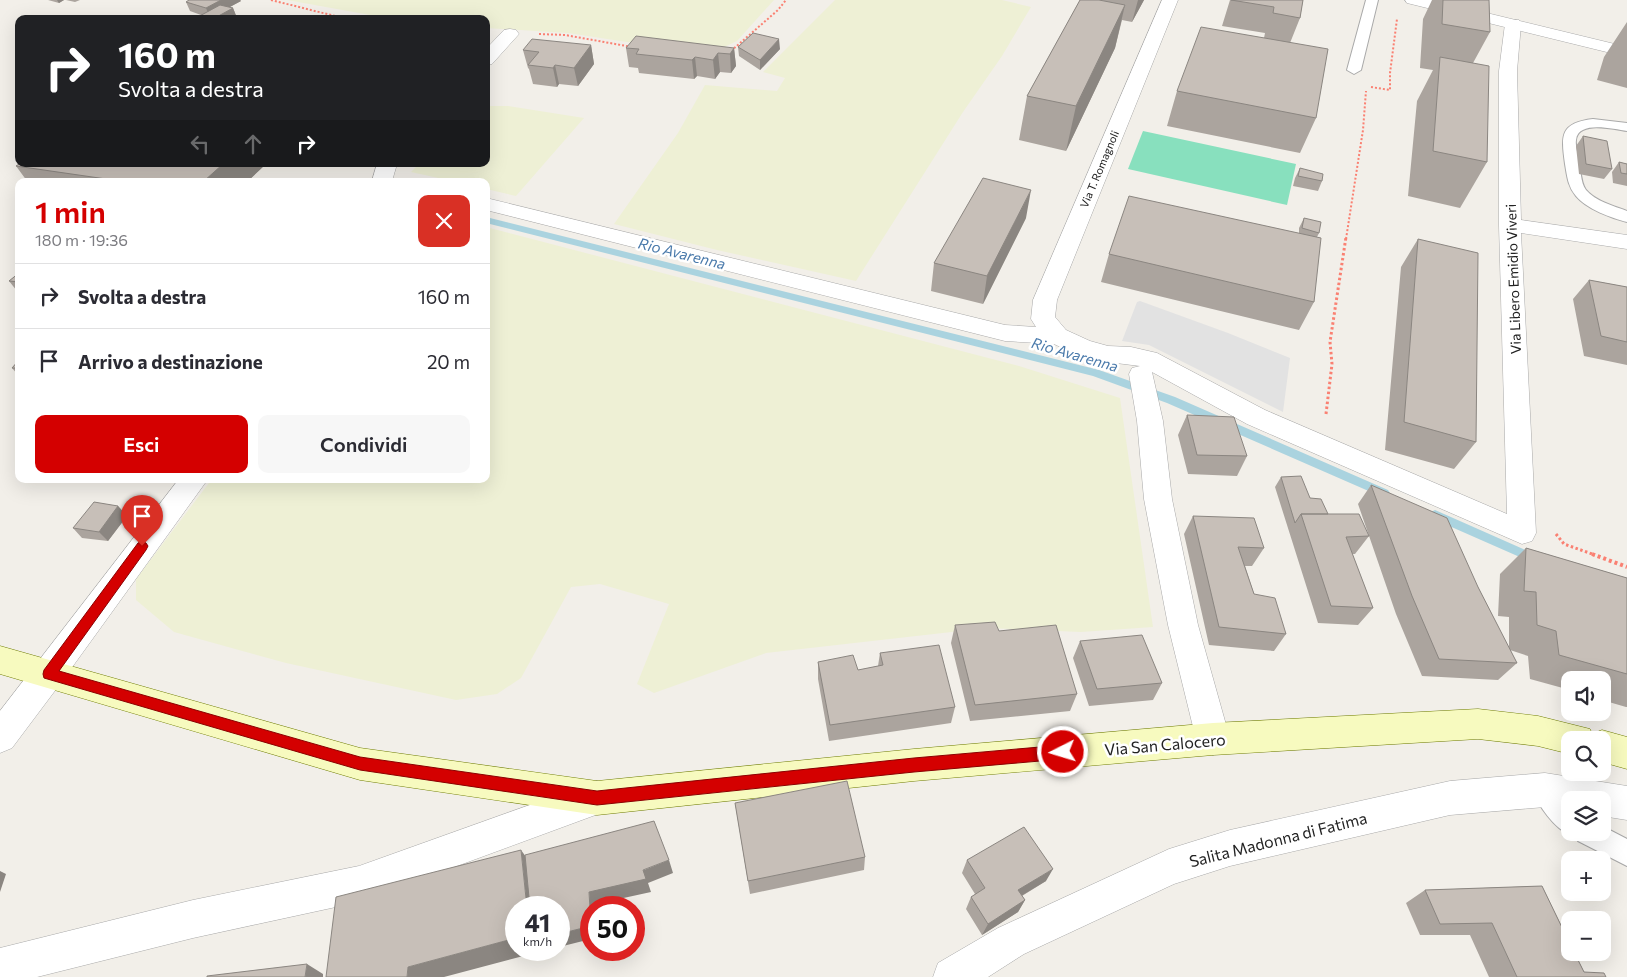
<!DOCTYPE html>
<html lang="it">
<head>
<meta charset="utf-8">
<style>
	:root { --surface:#fff; --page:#f7f7f7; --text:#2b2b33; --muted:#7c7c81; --line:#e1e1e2; --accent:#d40000 }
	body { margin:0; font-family:Commissioner,sans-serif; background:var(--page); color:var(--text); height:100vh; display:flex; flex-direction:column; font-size:19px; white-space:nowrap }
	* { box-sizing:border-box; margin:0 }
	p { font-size:16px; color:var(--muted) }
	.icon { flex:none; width:28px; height:28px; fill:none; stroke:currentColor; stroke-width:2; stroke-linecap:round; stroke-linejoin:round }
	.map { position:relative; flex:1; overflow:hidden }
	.details { position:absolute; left:15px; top:178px; width:475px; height:305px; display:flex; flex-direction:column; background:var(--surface); border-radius:10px; box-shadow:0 5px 20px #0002 }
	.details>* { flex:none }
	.guide { position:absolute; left:15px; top:15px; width:475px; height:152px; border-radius:10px; box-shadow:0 5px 20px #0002; background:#202124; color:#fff; overflow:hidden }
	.buttons { position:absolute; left:1561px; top:671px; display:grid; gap:10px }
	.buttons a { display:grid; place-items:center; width:50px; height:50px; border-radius:10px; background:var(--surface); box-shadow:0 5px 20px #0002; font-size:25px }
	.speed { position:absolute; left:505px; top:896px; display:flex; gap:10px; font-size:25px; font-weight:700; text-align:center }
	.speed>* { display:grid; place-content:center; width:65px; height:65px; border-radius:50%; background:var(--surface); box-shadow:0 5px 20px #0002; line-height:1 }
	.speed small { font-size:12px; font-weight:400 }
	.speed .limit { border:8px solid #d22; background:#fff; color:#111 }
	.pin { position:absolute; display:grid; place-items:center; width:42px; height:42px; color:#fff; margin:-51px -21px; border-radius:50% 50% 50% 0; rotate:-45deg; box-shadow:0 0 5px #0007 }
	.pin .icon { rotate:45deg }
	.me { position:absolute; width:55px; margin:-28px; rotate:265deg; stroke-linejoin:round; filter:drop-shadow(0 0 4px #0008) }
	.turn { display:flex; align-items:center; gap:18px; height:105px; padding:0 20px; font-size:22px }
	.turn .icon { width:65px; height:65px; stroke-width:2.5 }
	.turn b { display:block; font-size:35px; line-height:42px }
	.lanes { display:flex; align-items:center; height:48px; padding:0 20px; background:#0003; justify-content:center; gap:25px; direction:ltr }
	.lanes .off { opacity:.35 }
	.round { display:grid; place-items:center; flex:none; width:52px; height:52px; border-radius:10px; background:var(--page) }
	.headline { display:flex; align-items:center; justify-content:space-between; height:85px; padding:0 20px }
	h1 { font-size:30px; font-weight:600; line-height:38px; color:var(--accent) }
	.primary-button { display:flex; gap:10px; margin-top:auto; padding:10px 20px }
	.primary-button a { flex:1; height:58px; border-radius:10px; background:var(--accent); color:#fff; font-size:20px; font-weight:600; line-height:58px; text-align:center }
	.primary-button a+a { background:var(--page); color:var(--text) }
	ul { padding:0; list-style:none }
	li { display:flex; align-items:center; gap:15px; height:65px; padding:0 20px; border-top:1px solid var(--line) }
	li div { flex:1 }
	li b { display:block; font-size:19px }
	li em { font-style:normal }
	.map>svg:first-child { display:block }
</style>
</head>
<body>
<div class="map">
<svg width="1627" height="977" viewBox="0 0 1627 977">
	<rect width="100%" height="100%" fill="#f2efe9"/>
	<path fill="#eef0d5" d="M287,0H774L737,41L718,50L666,48L568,33L486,28V19L381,17Z
		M835,0H1002L1031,7L1002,56L963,112L856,281L717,250L614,224L678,133L705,85L777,91L785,78L763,72Z
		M486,106H508L584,118L516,196L486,189V181H452L411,172L419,164H486Z
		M486,227L1019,366L1120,398L1153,627L1081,632L987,628L766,653L654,693L637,684L669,604L600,584L571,587L521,678L497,694L456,700L286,663L174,632L136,600V579L212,479H486Z"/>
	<path fill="#88e0be" d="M1143,131L1296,164L1287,205L1128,169Z"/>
	<path fill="#e2e2e2" d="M1140,301L1228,333L1290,358L1283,412L1149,345L1122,341L1137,302Z"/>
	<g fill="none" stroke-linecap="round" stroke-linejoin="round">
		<path fill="#aad3df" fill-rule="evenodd" d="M486,217L1099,370L1175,397L1388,490L1390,493L1388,496H1380L1167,403L1093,376L486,223Z
			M1435,510L1537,555L1539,558L1537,561L1533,563L1529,561L1431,518L1429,515L1431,512Z"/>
		<g stroke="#a9a9a9" stroke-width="2">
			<path id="service" d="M1366,0H1378L1361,70L1354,74L1347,70Z
				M1593,119L1627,123V131C1613,129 1578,120 1576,140C1575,147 1578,153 1579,160C1581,169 1580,182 1586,190C1595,201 1614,206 1627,211V222C1611,218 1587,209 1576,196C1568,187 1567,176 1565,164C1561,135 1560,123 1593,119Z
				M1545,778L1554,781L1570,802V832H1602V826L1627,839V866L1578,841L1574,833L1570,835C1554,828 1539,806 1532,790L1536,781Z"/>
		</g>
		<g stroke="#a9a9a9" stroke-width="1">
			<path id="minor" d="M1162,0H1178L1057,300L1055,317L1066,330L1090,341L1108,346L1131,347L1157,353L1265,410L1507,514L1499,225V71L1505,24L1507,20H1519L1521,24L1517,71L1521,220L1627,235V249L1521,233L1536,533L1532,541L1522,544L1247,424L1152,372L1163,421L1172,499L1198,625L1230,739L1225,750L1213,755L1201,750L1196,739L1168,625L1144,499L1137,421L1129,374L1132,368L1140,366L1108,362L1073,353L1054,344L1005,341L486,210V198L1005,325L1036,327L1031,319L1033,300Z
				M510,29L516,30L519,34L492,64L486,65V49L504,30Z
				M377,164H397L392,181H372Z
				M179,479H208L60,684L12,748L0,753V711Z
				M1545,773L1627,786V820L1602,816V800H1570V811L1545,807L1450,815L1230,866L1174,884L1024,954L988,977H933L938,963L998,928L1169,849L1230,830L1450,781Z
				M597,781L609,786L614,798L609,810L359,902L193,938L37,977H0V948L193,900L359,866Z"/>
		</g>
		<g stroke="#a9a9a9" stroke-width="1">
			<path id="tertiary" d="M1405,0H1433L1627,47V57L1407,3Z"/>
		</g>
		<g stroke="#707d05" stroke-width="1">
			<path id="secondary" d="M0,646L360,748L597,781L914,749L1213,723L1478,709L1538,716L1590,729L1592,734L1602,730L1627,737V769L1602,762V740H1570V754L1538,746L1478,739L1213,755L914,781L597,815L360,780L0,674Z"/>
		</g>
		<path stroke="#fa8072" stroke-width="2" stroke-dasharray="2 2" stroke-linecap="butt" d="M271,0L335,16L361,19
			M539,34L565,35L632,47
			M731,51L778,10L786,0
			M1371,87L1390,90V73L1397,19
			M1346,239L1363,130L1366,91"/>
		<path stroke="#fa8072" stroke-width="3" stroke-dasharray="2.5 2.5" stroke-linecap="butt" d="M1326,414L1332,364L1330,342L1346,237
			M1556,534L1564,544L1595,555"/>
		<path stroke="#fa8072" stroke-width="4" stroke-dasharray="3 3" stroke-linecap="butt" d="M1592,554L1627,567"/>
		<use href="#service" fill="#fff" fill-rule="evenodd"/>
		<use href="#minor" fill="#fff" fill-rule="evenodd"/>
		<use href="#tertiary" fill="#fff" fill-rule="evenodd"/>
		<use href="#secondary" fill="#f7fabf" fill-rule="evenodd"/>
	</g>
	<path fill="#aba49e" d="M48,0H64L59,3Z
		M66,0H80L75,2Z
		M189,0H240L241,1L229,7L233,8L237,18L235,19H194L201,15L190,11L186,2Z
		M1080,0H1144L1132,22L1122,20L1115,48L1066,151L1019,140L1027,96Z
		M1230,0H1303L1300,18L1290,43L1316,118L1300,153L1167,126L1177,91L1264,38L1265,33L1222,26Z
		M1432,0H1489L1490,32L1473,63L1487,162L1460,208L1408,196L1417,101L1433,70L1420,68L1423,19Z
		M1627,22V88L1597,80L1604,57Z
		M591,45L594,64L578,86L559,84L557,87L533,84L529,69L528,68L523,50Z
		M738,47L780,49L760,70L739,56Z
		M626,48H734L736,66L731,73L720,72L715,79L697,76L694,79L639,73L638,68L629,67Z
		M1583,136L1612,169L1604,179L1579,174L1576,146Z
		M1619,162L1627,164V186L1613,183L1612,172Z
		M266,164L248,181H27L16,166Z
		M1300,168L1322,181L1318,191L1293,186L1295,178Z
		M1026,218L983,304L931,291L934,263Z
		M1304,218L1319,233L1317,237L1314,302L1299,330L1101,282L1109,254L1299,233V228Z
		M1418,239L1476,442L1454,469L1385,450L1401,267Z
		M19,273V291H17L9,281Z
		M1589,280L1627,287V365L1584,356L1573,299Z
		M19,360V376L12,368Z
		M1187,415L1247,456L1237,476L1188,474L1178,435Z
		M1281,477L1310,498L1328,514L1369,536L1355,554H1352L1373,608L1358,625L1318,623L1275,487Z
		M1371,485L1478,587L1509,648V617L1498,616L1500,574L1526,548L1627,578V707H1626L1602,700V680H1570V690L1530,679L1528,656L1510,650L1517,663L1498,680L1422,676L1396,614L1358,504Z
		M118,506L127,516L108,541L82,538L73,528Z
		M1193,516L1264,548L1252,566H1245L1254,594L1286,634L1274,651L1209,645L1184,534Z
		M955,625L999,631L1077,694L1070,711L970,721L951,643Z
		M1080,641L1162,683L1153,700L1089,706L1073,658Z
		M880,653L955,707L951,723L829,741L818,679V662L858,670L878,666Z
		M735,803L865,857L864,870L750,894Z
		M967,860L1046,881L1022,896L1025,900L1018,912L982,935L966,909L971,897L975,894L962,873Z
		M1542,886L1584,972L1606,977H1489L1470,935H1420L1406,903L1425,890Z"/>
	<path fill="#8b8681" d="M57,0H64L59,3Z
		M221,0H240L241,1L210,18L206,8Z
		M1138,0H1144L1132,22Z
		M1125,5L1115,48L1066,151L1076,106Z
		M233,8L237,18L235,19H213Z
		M779,39L780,49L760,70V60Z
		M591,45L594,64L578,86L574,68Z
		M734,48L736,66L731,73L730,54Z
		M718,53L720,72L715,79L713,60Z
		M695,57L697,76L694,79L692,60Z
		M555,65L559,84L557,87L553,68Z
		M223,164H266L248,181H204Z
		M1031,190L1026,218L983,304L987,276Z
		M118,506L127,516L108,541L99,532Z
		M521,850L534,868L538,908H527Z
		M669,860L673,873L648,883L651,892L596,904V908H591V921L589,892Z
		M1053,869L1046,881L1011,902L1018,890Z
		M0,871L6,874L0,892Z
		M1025,900L1018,912L982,935L988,924Z
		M591,926V939L559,947V934Z
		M516,938V950H546L444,977H407L408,967Z
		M307,964L323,974V977H305Z"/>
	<path fill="#c7bfb8" stroke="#8b8681" d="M189,0H221L206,8L186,2Z
		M1080,0H1099L1125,5L1076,106L1027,96Z
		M1231,0H1303L1300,18L1273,13L1274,7Z
		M1443,0H1489L1490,32L1442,24Z
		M220,5L233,8L213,19H194Z
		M1201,27L1328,49L1316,118L1177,91Z
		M753,33L779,39L760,60L738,47Z
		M636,36L734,48L730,54L718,53L713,60L695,57L692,60L636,54L639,49L626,48Z
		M532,39L591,45L574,68L555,65L553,68L528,65L539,52L523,50Z
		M1440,57L1489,66L1487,162L1433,151Z
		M1583,136L1607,141L1612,169L1586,164Z
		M1619,162L1627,164V174L1621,173Z
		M19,164H223L204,181H120L16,166Z
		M1300,168L1323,174L1322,181L1298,176Z
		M983,178L1031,190L987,276L934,263Z
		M1129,196L1321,238L1314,302L1109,254Z
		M1304,218L1321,222L1319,233L1302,228Z
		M1418,239L1478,253L1476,442L1404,422Z
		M19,273V282L9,281Z
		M1589,280L1627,287V342L1601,336Z
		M19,360V368H12Z
		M1187,415L1234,417L1247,456L1197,455Z
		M1301,476L1310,498L1321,499L1328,514H1301L1295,523L1281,477Z
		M1371,485L1447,518L1478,587L1517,663L1439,659L1412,596Z
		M94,502L118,506L99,532L73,528Z
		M1301,514H1359L1369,536L1346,537L1373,608L1331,606Z
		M1193,516L1254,518L1264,548L1238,547L1254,594L1275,598L1286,634L1219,627Z
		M1526,548L1627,578V674L1559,655L1556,631L1537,625L1536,592L1524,591Z
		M995,622L999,631L1056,625L1077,694L975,705L955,625Z
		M1142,635L1162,683L1097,689L1080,641Z
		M939,645L955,707L830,725L818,662L853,655L858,670L883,665L880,653Z
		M847,781L865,857L748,881L735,803Z
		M654,821L669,860L643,870L646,879L589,892L591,926L559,934V908H530L525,855Z
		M1024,827L1053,869L1018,890L1025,900L988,924L971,897L985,888L967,860Z
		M521,850L527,908H516V938L408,967L407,977H326L336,897Z
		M1542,886L1570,944V952H1574L1584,972L1604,973L1606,977H1517L1492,923L1440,924L1425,890Z
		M307,964L305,977H207V976Z"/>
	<path fill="#d40000" stroke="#8a0000" d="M142,541L146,543L148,546L146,550L59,671L360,757L597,791L914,758L1063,745L1068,747L1070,752L1068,757L1063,759L914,772L597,805L360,770L44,678L43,674L44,670L138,543Z"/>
	<g text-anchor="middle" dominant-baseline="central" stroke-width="5" stroke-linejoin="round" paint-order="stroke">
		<g font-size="11" fill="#222" stroke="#fff">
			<text transform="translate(1099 169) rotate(-67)">Via T. Romagnoli</text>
		</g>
		<g font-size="14" fill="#222" stroke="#fff">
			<text transform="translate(1513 279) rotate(-92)">Via Libero Emidio Viveri</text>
		</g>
		<g font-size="15" font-style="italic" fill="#4a7aab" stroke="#fff">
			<text transform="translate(682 253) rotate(14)">Rio Avarenna</text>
			<text transform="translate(1075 354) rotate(16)">Rio Avarenna</text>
		</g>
		<g font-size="16" fill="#222" stroke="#fff">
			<text transform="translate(1165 744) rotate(-5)">Via San Calocero</text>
			<text transform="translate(1278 839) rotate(-14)">Salita Madonna di Fatima</text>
		</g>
	</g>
</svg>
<div class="buttons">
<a><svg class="icon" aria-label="sound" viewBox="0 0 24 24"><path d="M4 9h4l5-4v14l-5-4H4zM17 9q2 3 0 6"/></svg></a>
<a><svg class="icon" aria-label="search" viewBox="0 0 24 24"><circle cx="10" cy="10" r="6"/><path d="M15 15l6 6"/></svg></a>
<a><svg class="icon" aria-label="layers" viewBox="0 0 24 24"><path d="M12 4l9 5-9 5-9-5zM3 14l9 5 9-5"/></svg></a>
<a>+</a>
<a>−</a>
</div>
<div class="speed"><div>41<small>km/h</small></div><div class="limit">50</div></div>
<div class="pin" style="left:142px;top:546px;background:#d93025"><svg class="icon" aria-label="arrive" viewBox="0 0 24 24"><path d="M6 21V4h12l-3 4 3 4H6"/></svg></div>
<svg class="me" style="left:1063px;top:752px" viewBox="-20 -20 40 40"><circle r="17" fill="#d40000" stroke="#fff" stroke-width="3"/><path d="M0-11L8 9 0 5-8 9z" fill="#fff"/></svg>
<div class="guide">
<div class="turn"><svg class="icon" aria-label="right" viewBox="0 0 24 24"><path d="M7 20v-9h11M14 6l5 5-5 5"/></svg><div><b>160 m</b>Svolta a destra</div></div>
<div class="lanes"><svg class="icon off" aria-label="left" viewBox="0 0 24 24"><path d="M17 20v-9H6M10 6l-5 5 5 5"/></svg><svg class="icon off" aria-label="ahead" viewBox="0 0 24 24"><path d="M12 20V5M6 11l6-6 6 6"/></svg><svg class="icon" aria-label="right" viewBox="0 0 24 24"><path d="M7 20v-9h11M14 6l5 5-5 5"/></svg></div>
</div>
<section class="details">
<div class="headline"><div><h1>1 min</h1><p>180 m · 19:36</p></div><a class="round" style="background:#d93025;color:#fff"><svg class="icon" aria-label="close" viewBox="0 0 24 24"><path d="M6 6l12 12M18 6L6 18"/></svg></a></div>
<ul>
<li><svg class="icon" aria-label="right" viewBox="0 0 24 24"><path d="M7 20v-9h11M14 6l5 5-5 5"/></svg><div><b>Svolta a destra</b></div><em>160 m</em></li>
<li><svg class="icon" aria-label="arrive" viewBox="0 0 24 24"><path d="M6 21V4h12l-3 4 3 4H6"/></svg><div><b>Arrivo a destinazione</b></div><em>20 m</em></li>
</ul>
<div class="primary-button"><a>Esci</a><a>Condividi</a></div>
</section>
</div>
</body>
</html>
